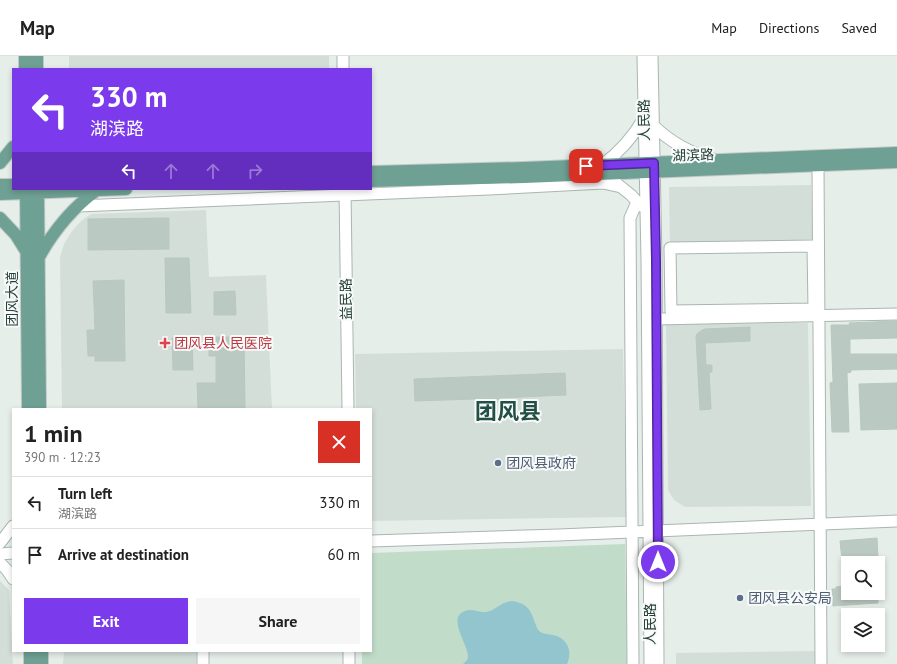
<!DOCTYPE html>
<html lang="en">
<head>
<meta charset="utf-8">
<style>
	:root { --surface:#fff; --page:#f6f6f6; --text:#222; --muted:#767676; --line:#e0e0e0; --accent:#7c3aed }
	body { margin:0; font-family:"PT Sans","Noto Sans SC",sans-serif; background:var(--page); color:var(--text); height:100vh; display:flex; flex-direction:column; font-size:15px; white-space:nowrap }
	* { box-sizing:border-box; margin:0 }
	p { font-size:13px; color:var(--muted) }
	.icon { flex:none; width:22px; height:22px; fill:none; stroke:currentColor; stroke-width:2; stroke-linecap:round; stroke-linejoin:round }
	.map { position:relative; flex:1; overflow:hidden }
	.side { position:absolute; left:12px; top:352px; width:360px; height:244px; display:flex; flex-direction:column; background:var(--surface); border-radius:0px; box-shadow:0 2px 6px #0003 }
	.side>* { flex:none }
	.top-card { position:absolute; left:12px; top:12px; width:360px; height:122px; border-radius:0px; box-shadow:0 2px 6px #0003; background:#7c3aed; color:#fff; overflow:hidden }
	.controls { position:absolute; left:841px; top:500px; display:grid; gap:8px }
	.controls a { display:grid; place-items:center; width:44px; height:44px; border-radius:0px; background:var(--surface); box-shadow:0 2px 6px #0003; font-size:20px }
	.pin { position:absolute; display:grid; place-items:center; width:34px; height:34px; color:#fff; margin:-17px; border-radius:8px; box-shadow:0 2px 6px #0006 }
	.me { position:absolute; width:44px; margin:-22px; rotate:0deg; stroke-linejoin:round; filter:drop-shadow(0 0 3px #0008) }
	.turn { display:flex; align-items:center; gap:14px; height:84px; padding:0 12px; font-size:18px }
	.turn .icon { width:52px; height:52px; stroke-width:2.5 }
	.turn b { display:block; font-size:28px; line-height:34px }
	.lanes { display:flex; align-items:center; height:38px; padding:0 12px; background:#0003; justify-content:center; gap:20px; direction:ltr }
	.lanes .off { opacity:.35 }
	.round { display:grid; place-items:center; flex:none; width:42px; height:42px; border-radius:0px; background:var(--page) }
	.summary { display:flex; align-items:center; justify-content:space-between; height:68px; padding:0 12px }
	h1 { font-size:24px; font-weight:700; line-height:30px }
	.primary-button { display:flex; gap:8px; margin-top:auto; padding:8px 12px }
	.primary-button a { flex:1; height:46px; border-radius:0px; background:var(--accent); color:#fff; font-size:16px; font-weight:700; line-height:46px; text-align:center }
	.primary-button a+a { background:var(--page); color:var(--text) }
	ul { padding:0; list-style:none }
	li { display:flex; align-items:center; gap:12px; height:52px; padding:0 12px; border-top:1px solid var(--line) }
	li div { flex:1 }
	li b { display:block; font-size:15px }
	li em { font-style:normal }
	header { display:flex; align-items:center; gap:24px; box-sizing:border-box; height:56px; padding:0 20px; background:var(--surface); border-bottom:1px solid var(--line) }
	header strong { font-size:19px }
	nav { display:flex; gap:22px; margin-inline-start:auto; font-size:14px }
	.map>svg:first-child { display:block }
</style>
</head>
<body>
<header>
<strong>Map</strong>
<nav><a>Map</a><a>Directions</a><a>Saved</a></nav>
</header>
<div class="map">
<svg width="897" height="608" viewBox="0 0 897 608">
	<rect width="100%" height="100%" fill="#e6eeea"/>
	<path fill="#d4ded9" d="M69,0H329V13H69Z
		M811,129L813,190L670,192L669,131Z
		M206,154L209,221L266,219L272,353H62L60,201L64,188L72,175L81,165L91,158Z
		M808,267L811,450L685,451L674,444L668,434L666,268Z
		M623,293L627,461L371,465V353H356L355,298Z
		M0,525L9,534L13,608H0Z
		M64,595H196V608H63Z
		M815,595V608H676V597Z"/>
	<path fill="#c1ddc9" d="M625,488L627,608H362V595H371V497Z"/>
	<path fill="#93c5ce" d="M512,545C527,547 531,554 535,567C536,569 537,573 539,575C544,579 551,578 557,580C569,585 572,597 567,608H463C465,606 468,604 468,601C469,590 446,561 465,555C472,552 479,557 486,556C495,555 500,546 512,545Z"/>
	<path fill="#bbc9c3" stroke="#b9c7c1" d="M169,162V193L88,194V163Z
		M165,202H189L191,257H166Z
		M124,224L125,305H95V300H88L87,274H95L93,225Z
		M235,235L236,259H214V236Z
		M897,265V282L850,283V298H897V313L851,314V316L847,317L849,376H832L830,327L833,326L831,269H850L849,267Z
		M750,271V285L705,287L706,309H712V316H709L711,353L700,354L696,281L697,278L702,274L705,273Z
		M192,281L193,314H173L172,282Z
		M216,281H239V284H244L245,353H198L197,327H216V300H209V290H216Z
		M565,317L566,339L500,342L496,349L489,352L482,351L477,346L475,343L415,345L414,323Z
		M897,327V373L861,374L859,328Z
		M877,482L878,502L842,504L840,485Z
		M848,530V537H878V547L833,550L832,533H836V531Z"/>
	<g fill="none" stroke-linecap="round" stroke-linejoin="round">
		<g stroke="#a9b6b1" stroke-width="13">
			<path id="minor" d="M343,0V13
				M643,0L647,204L650,608
				M652,0L656,204L658,608
				M653,69C670,86 690,97 713,103
				M602,109C620,96 633,81 644,62
				M818,109L821,608
				M616,127L631,139L641,150
				M345,133L348,353
				M78,150L489,133L603,127L621,131
				M813,190L814,253L671,255L670,192Z
				M656,263L897,258
				M371,485L559,479L897,465
				M0,487L13,470
				M0,498L13,497
				M0,507L7,514L13,523
				M203,595V608
				M349,595V608
				M633,608L630,162L637,146"/>
		</g>
		<g stroke="#c2c9c7" stroke-width="14">
			<path id="major" d="M25,0V13
				M37,0V13
				M0,107L13,91
				M371,116L524,112L897,97
				M371,125L524,121L897,106
				M0,129H13
				M26,133L28,353
				M38,133L40,353
				M0,138L126,133
				M0,162L16,179L26,195
				M39,201C54,174 72,152 97,134
				M30,595V608
				M42,595V608"/>
		</g>
		<use href="#minor" stroke="#fff" stroke-width="11"/>
		<use href="#major" stroke="#6ea093" stroke-width="12"/>
	</g>
	<g fill="none" stroke-linecap="round" stroke-linejoin="round">
		<g stroke="#51269a" stroke-width="10">
			<path id="route" d="M586,110L654,107L656,204L658,506"/>
		</g>
		<use href="#route" stroke="#7c3aed" stroke-width="7"/>
	</g>
	<path fill="#e0444e" stroke="#f7faf9" stroke-width="1.5" d="M163 281h4v4h4v4h-4v4h-4v-4h-4v-4h4z"/>
	<g fill="#5c6f8a" stroke="#f7faf9" stroke-width="1.5">
		<circle cx="498" cy="407" r="4"/>
		<circle cx="740" cy="542" r="4"/>
	</g>
	<g text-anchor="middle" dominant-baseline="central" stroke-width="4" stroke-linejoin="round" paint-order="stroke">
		<g font-size="14" fill="#263f38" stroke="#f7faf9">
			<text transform="translate(644 64) rotate(-91)">人民路</text>
			<text transform="translate(693 99) rotate(-2)">湖滨路</text>
			<text transform="translate(12 243) rotate(-90)">团风大道</text>
			<text transform="translate(346 243) rotate(-91)">益民路</text>
			<text transform="translate(650 568) rotate(-90)">人民路</text>
		</g>
		<g font-size="14" fill="#be3a42" stroke="#f7faf9" text-anchor="start">
			<text x="174" y="287">团风县人民医院</text>
		</g>
		<g font-size="14" fill="#4e5e75" stroke="#f7faf9" text-anchor="start">
			<text x="506" y="407">团风县政府</text>
			<text x="748" y="542">团风县公安局</text>
		</g>
		<g font-size="22" font-weight="bold" fill="#235045" stroke="#f7faf9">
			<text x="508" y="355">团风县</text>
		</g>
	</g>
</svg>
<div class="controls">
<a><svg class="icon" aria-label="search" viewBox="0 0 24 24"><circle cx="10" cy="10" r="6"/><path d="M15 15l6 6"/></svg></a>
<a><svg class="icon" aria-label="layers" viewBox="0 0 24 24"><path d="M12 4l9 5-9 5-9-5zM3 14l9 5 9-5"/></svg></a>
</div>
<div class="pin" style="left:586px;top:110px;background:#d93025"><svg class="icon" aria-label="arrive" viewBox="0 0 24 24"><path d="M6 21V4h12l-3 4 3 4H6"/></svg></div>
<svg class="me" style="left:658px;top:506px" viewBox="-20 -20 40 40"><circle r="17" fill="#7c3aed" stroke="#fff" stroke-width="3"/><path d="M0-11L8 9 0 5-8 9z" fill="#fff"/></svg>
<div class="top-card">
<div class="turn"><svg class="icon" aria-label="left" viewBox="0 0 24 24"><path d="M17 20v-9H6M10 6l-5 5 5 5"/></svg><div><b>330 m</b>湖滨路</div></div>
<div class="lanes"><svg class="icon" aria-label="left" viewBox="0 0 24 24"><path d="M17 20v-9H6M10 6l-5 5 5 5"/></svg><svg class="icon off" aria-label="ahead" viewBox="0 0 24 24"><path d="M12 20V5M6 11l6-6 6 6"/></svg><svg class="icon off" aria-label="ahead" viewBox="0 0 24 24"><path d="M12 20V5M6 11l6-6 6 6"/></svg><svg class="icon off" aria-label="right" viewBox="0 0 24 24"><path d="M7 20v-9h11M14 6l5 5-5 5"/></svg></div>
</div>
<section class="side">
<div class="summary"><div><h1>1 min</h1><p>390 m · 12:23</p></div><a class="round" style="background:#d93025;color:#fff"><svg class="icon" aria-label="close" viewBox="0 0 24 24"><path d="M6 6l12 12M18 6L6 18"/></svg></a></div>
<ul>
<li><svg class="icon" aria-label="left" viewBox="0 0 24 24"><path d="M17 20v-9H6M10 6l-5 5 5 5"/></svg><div><b>Turn left</b><p>湖滨路</p></div><em>330 m</em></li>
<li><svg class="icon" aria-label="arrive" viewBox="0 0 24 24"><path d="M6 21V4h12l-3 4 3 4H6"/></svg><div><b>Arrive at destination</b></div><em>60 m</em></li>
</ul>
<div class="primary-button"><a>Exit</a><a>Share</a></div>
</section>
</div>
</body>
</html>
